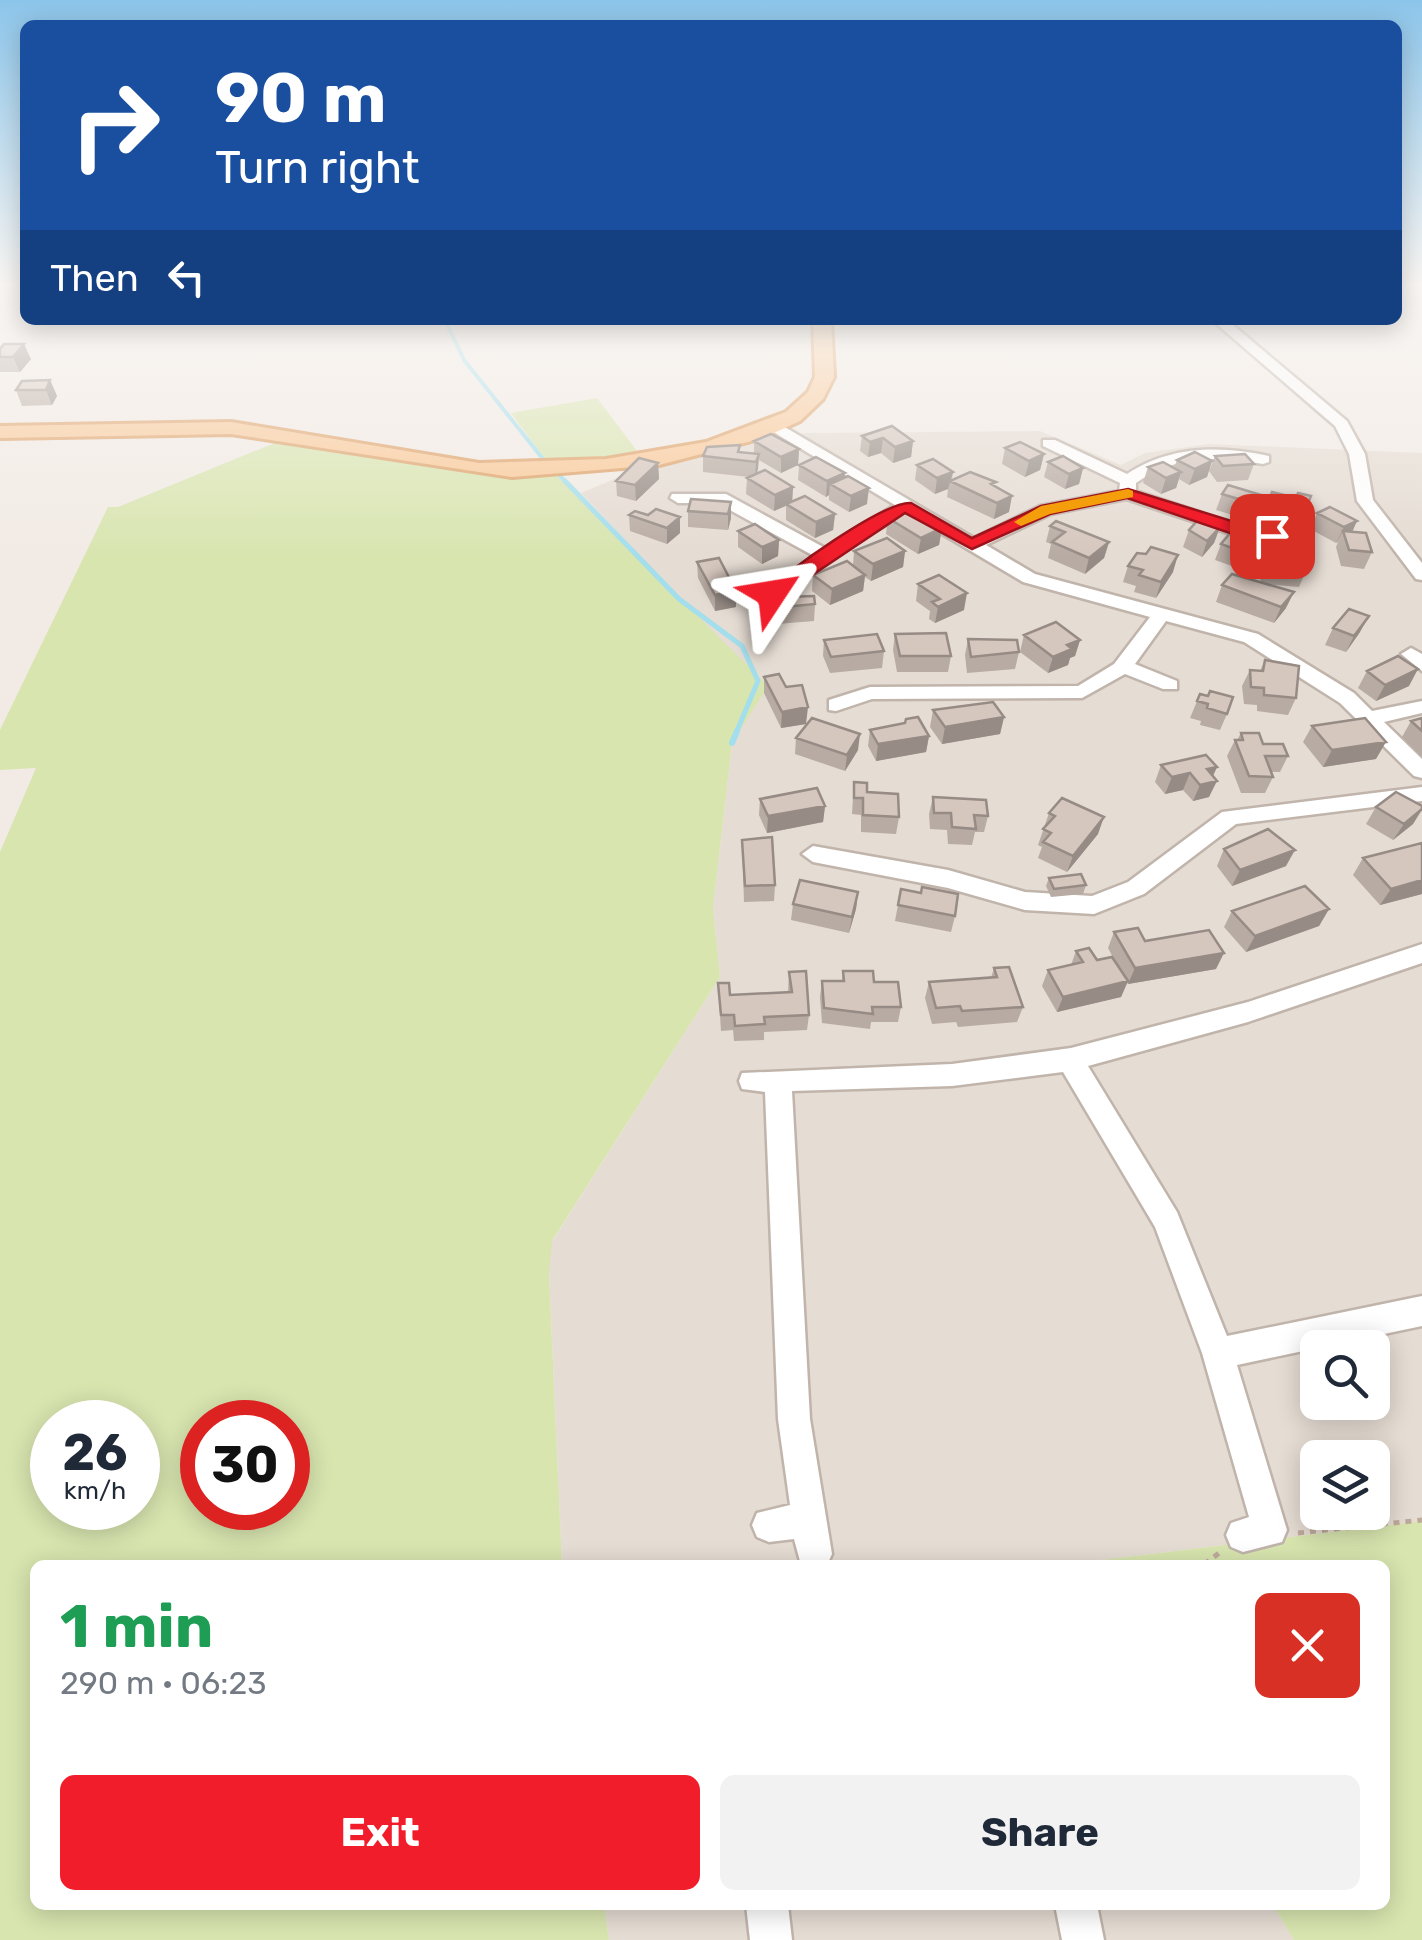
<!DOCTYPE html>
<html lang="en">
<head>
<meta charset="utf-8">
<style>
	:root { --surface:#fff; --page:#f2f2f3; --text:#1f2937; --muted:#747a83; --accent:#f11d2a }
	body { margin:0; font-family:Rubik,sans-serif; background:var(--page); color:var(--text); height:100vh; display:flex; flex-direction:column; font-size:38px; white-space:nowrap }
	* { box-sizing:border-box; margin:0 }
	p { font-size:32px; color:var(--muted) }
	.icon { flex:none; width:55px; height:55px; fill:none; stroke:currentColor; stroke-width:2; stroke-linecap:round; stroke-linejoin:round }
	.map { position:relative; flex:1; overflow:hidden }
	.details { position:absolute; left:30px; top:1560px; width:1360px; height:350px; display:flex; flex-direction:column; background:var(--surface); border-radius:15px; box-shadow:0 5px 25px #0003 }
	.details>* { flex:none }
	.banner { position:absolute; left:20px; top:20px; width:1382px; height:305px; border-radius:15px; box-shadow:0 5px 25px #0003; background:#1a4fa0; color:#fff; overflow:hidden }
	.buttons { position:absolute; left:1300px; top:1330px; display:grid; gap:20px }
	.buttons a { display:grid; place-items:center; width:90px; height:90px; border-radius:15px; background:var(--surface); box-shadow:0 5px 25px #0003; font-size:50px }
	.speed { position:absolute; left:30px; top:1400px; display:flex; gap:20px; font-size:50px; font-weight:700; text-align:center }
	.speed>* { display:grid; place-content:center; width:130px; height:130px; border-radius:50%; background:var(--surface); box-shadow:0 5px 25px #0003; line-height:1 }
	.speed small { font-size:25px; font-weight:400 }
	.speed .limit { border:15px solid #d22; background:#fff; color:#111 }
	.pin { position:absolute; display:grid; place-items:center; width:85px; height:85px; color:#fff; margin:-42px; border-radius:20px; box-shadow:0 5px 15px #0006 }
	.me { position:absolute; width:110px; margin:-55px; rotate:57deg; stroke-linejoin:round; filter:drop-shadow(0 0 8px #0008) }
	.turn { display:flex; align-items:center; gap:35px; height:210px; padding:0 30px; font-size:45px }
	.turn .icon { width:130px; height:130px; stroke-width:2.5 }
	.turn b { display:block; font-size:70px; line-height:85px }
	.then { display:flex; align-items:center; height:95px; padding:0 30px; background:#0003; gap:20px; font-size:38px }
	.round { display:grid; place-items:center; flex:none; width:105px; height:105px; border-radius:15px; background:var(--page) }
	.summary { display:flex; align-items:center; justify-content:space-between; height:170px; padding:0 30px }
	h1 { font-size:60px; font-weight:700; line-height:75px; color:#1e9e55 }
	.cta { display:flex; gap:20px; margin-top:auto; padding:20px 30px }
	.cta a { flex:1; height:115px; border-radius:15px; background:var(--accent); color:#fff; font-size:40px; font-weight:700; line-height:115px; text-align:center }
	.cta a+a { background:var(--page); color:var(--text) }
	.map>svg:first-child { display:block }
</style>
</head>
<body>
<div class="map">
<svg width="1422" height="1940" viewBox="0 0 1422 1940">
	<rect width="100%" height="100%" fill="#f2ebe5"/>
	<path fill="#e5dcd3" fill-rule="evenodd" d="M1040,431L1121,465L1145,453L1209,444L1422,453V1521L1060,1565H562L548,1248L720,977L713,908L732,743L758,682L581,493L626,474L802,433ZM1318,1348H1372V1402H1318ZM1318,1458H1372V1512H1318Z
		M604,1905H1273L1294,1940H609Z"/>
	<path fill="#d8e5af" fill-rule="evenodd" d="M597,398L637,451L550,466L511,413Z
		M277,442L553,472L768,686L732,743L713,908L720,977L552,1241L549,1274L562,1565H35V1905H604L609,1940H0V852L36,768L0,770V730L108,507H118ZM52,1422H138V1508H52ZM202,1422H288V1508H202Z
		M1422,1521V1940H1294L1273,1905H1385V1565H1060Z"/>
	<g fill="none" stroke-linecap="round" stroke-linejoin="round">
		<path stroke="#a3deed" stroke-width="4" d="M445,320L464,360L547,464
			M560,476L568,484"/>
		<path stroke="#a3deed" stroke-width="5" d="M565,481L679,599L742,646L758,681L736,733"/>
		<path stroke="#a3deed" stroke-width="6" d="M732,743L737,731"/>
		<g stroke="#c0b4ab" stroke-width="5">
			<path id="minor" d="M1212,320H1227L1347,421L1365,454L1373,500L1422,563V580L1416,579L1357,501L1349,454L1335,426Z
				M776,422L974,538L1040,506L1119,491L1120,483L1043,446V440H1055L1127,474C1169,446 1220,445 1269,456V462L1263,464C1217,456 1176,455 1136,483V491L1262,533L1279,531L1304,539L1306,557L1279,561L1255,549L1254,542L1126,499L1051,514L986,545L1035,574L1258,634L1354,693L1372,711L1422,701V713L1384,722L1422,759V778L1414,776L1340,703L1244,642L1166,621L1135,664L1177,681V689H1163L1125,674L1082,698L872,699L836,711L829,710V700L870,687L1078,686L1114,664L1150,617L1023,582L907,513L865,537L779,598H765V590L814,556L717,503H678L670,498L672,494H726L825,548L895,505L770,430V424ZM1277,541L1290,546V549L1282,550L1271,544Z
				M1411,648L1422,654V671L1401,654Z
				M1422,787V801L1236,824L1144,894L1094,914L1025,910L948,888L813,862L802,854L813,846L948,870L1025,892L1092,896L1128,882L1222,812Z
				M1422,944V963L1248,1022L1088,1066L1177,1212L1227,1336L1422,1296V1326L1237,1365L1287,1530L1282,1542L1243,1552L1231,1547L1226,1535L1231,1523L1249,1517L1202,1353L1155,1227L1063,1072L952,1086L792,1091L810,1419L832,1554L827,1565H801L794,1539L769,1542L757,1537L752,1525L757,1513L790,1505L778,1419L765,1092L742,1089L739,1081L742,1073L952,1064L1071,1048L1248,1002Z
				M746,1905H788L792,1940H750Z
				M1055,1905H1097L1104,1940H1062Z"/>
		</g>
		<g stroke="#dea167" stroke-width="6">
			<path id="major" d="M813,320H831L834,377L823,399L800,421L763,438L659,465L512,477L231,434L0,438V426L231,422L479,463L606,459L706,442L786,412L808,392L815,377Z"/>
		</g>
		<path stroke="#beaa9a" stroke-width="5" stroke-dasharray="6 6" stroke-linecap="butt" d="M1298,1533L1422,1520
			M1108,1565L1206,1563L1223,1550"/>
		<use href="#minor" fill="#fff" fill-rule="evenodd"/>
		<use href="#major" fill="#fac896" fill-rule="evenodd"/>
	</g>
	<path fill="#b8aba3" d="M0,349L31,359L20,372H0Z
		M50,380L57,396L52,405L22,406L16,390Z
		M862,436L913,441L911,457L893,463L881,453L868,457L860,451Z
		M754,441L799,449L798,465L781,473L759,460L757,474L793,487L792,502L835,514L833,530L815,538L786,520V506L774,511L746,494L747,478L749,477L703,472V456L740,445V452L754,453Z
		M1005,448L1044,454L1040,470L1025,477L1002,464Z
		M1215,456L1254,464L1248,480L1217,482L1209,471Z
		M1177,460L1212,461L1207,477L1189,485L1179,479L1176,488L1161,494L1143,483L1148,467L1174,468Z
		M1048,462L1083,468L1079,484L1065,489L1044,477Z
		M658,463L659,479L636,501L617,496L616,481Z
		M799,465L845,473L844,478L867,504L849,512L829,500V495L826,497L798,480Z
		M917,465L953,472L952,480L995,487L1009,512L994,519L947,497L948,489L935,494L915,480Z
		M1272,492L1296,498L1311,496L1300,524L1262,516Z
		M1222,494L1261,495L1255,511L1249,520L1216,510Z
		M731,502V518L728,530L688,527V511Z
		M1317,513L1352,532L1372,552L1364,569L1341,566L1336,547L1338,542L1336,543L1310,529Z
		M629,515L680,517V533L667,544L630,531Z
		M888,518L942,528L939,545L918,554L886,534Z
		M1050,526L1109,542L1104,558L1085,574L1048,558L1051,544L1046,542Z
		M1220,527L1214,543L1202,557L1183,547L1189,530Z
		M738,531L779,540L778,556L762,564L738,547Z
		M1256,541L1250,557L1240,569L1215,560L1221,544Z
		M854,551H905L903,567L871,581L865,577L863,591L830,605L812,591L813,575L853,566Z
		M1266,555L1306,571L1299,587L1265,584L1286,608L1274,623L1216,602L1222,585L1261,583L1259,572Z
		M697,562L736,607L715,611L698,578Z
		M1128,566L1173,572L1156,598L1134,592L1136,586L1123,582Z
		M918,584L964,610L935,623L929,619L930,611L916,601Z
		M753,598L815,604L814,621L754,626Z
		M1333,628L1360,632L1346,652L1325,645Z
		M895,634L951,656L948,672H897L893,650Z
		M1024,635L1080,640L1075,656L1070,658L1068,665L1048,673L1020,652Z
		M968,639L1019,652L1015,669L967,673L965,655Z
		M824,640L884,651L882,668L830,673L823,656Z
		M1265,660L1296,698L1288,715L1257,711V705L1244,704L1242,686L1250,670L1260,671Z
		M1367,671L1409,686L1376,701L1358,688Z
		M764,677L806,724L781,728L764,693Z
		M1200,694L1227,714L1220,730L1200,725L1201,721L1190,718Z
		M933,710L1004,717L1000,734L942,744L930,727Z
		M1422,718V757L1402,737L1411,721Z
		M1312,726L1376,759L1323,767L1303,742Z
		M870,730L929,736L926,752L876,761L868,746Z
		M1241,733L1288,756L1280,772H1271L1273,777L1265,793H1241L1227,756L1235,740H1237Z
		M796,738L858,750L845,771L795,754Z
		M1161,765L1217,767L1213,776L1209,797L1193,801L1183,790L1165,794L1155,782Z
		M854,782L899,817L896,834L861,832V815L852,814Z
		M933,797L988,816L984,832H975L972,845L948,844L947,830L930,829L929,814Z
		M760,799L825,806L823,822L767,833L759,815Z
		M1422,806V810L1413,824L1393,840L1366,824L1376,807Z
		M1049,813L1098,834L1067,872L1038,858L1042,847L1038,845Z
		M742,840L775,885L774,901L744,902Z
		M1422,843V894L1380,905L1353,875L1363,858Z
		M1224,849L1286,866L1232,886L1217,866Z
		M1049,878L1086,885L1083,894L1051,897L1046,886Z
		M901,889L955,916L951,932L895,921Z
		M858,892L856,909L849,933L791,920L793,904Z
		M1329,909L1319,926L1246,952L1224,927L1232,911Z
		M1114,932L1145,941L1216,969L1128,984L1127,983L1121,997L1057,1012L1042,986L1048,970L1071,965L1076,951L1097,960L1116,963L1108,948Z
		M994,968L1023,1007L1017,1022L958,1027L956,1022L932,1024L925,998L929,982L991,978Z
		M843,971L874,982L901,1007L898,1022H871L870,1029L822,1023L820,997L822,981H842Z
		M789,972L809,1015L807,1030L764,1032V1040L734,1041L733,1030L721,1031L718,983L730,995L788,992Z"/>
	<path fill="#968b85" d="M24,344L31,359L20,372L13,357Z
		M50,380L57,396L52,405L46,390Z
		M883,438L881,453L868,457L870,442Z
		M913,441L911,457L893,463L895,447Z
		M799,449L798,465L781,473V457Z
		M759,454L758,469L755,478L756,462Z
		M1044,454L1040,470L1025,477L1029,461Z
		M1212,461L1207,477L1189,485L1195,469Z
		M658,463L659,479L636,501L635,485Z
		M1083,468L1079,484L1065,489L1069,474Z
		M953,472L948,489L935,494L937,478Z
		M1181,472L1176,488L1161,494L1166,478Z
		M845,473L843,489L830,484L829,495L826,497L827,481Z
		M793,487L792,503L774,511L775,495Z
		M869,488L867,504L849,512L851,496Z
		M1261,495L1255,511L1249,520L1255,504Z
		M1012,496L1009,512L994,519L997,503Z
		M731,502V518L728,530V514Z
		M835,514L833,530L815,538L816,522Z
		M680,517V533L667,544V528Z
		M1357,521L1350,537L1343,531L1336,543L1344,527Z
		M1220,527L1214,543L1202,557L1207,541Z
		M942,528L939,545L918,554L921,538Z
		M779,540L778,556L762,564V547Z
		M1256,541L1250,557L1240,569L1246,553Z
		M1109,542L1104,558L1085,574L1089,558Z
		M905,551L903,567L871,581L873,564Z
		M1178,555L1173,572L1156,598L1161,582Z
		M865,575L863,591L830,605L832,589Z
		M736,591V607L715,611V595Z
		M1294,592L1286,608L1274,623L1281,607Z
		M967,593L964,610L935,623L938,607Z
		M1369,616L1360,632L1346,652L1354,636Z
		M1080,640L1075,656L1070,658L1068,665L1048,673L1053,657L1067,645Z
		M1418,669L1409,686L1376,701L1385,685Z
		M808,707L806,724L781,728L782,712Z
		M1004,717L1000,734L942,744L945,727Z
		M860,734L858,750L845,771L847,755Z
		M929,736L926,752L876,761L878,744Z
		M1386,742L1376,759L1323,767L1332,750Z
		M1217,767L1210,782L1217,781L1209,797L1193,801L1207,769Z
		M1190,773L1183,790L1165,794L1172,777Z
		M825,806L823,822L767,833L768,816Z
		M1422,809L1413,824L1393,840L1404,824Z
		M1104,817L1098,834L1067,872L1073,856Z
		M1295,850L1286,866L1232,886L1240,870Z
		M1422,880V894L1380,905L1391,889Z
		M858,892L856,909L849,933L852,917Z
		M1329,909L1319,926L1246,952L1255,936Z
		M1224,953L1216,969L1128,984L1135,968Z
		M1128,981L1121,997L1057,1012L1063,997Z"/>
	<path fill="#d6c7be" stroke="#968b85" stroke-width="2.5" d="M4,344H24L13,357H0V349Z
		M50,380L46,390H16L22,381Z
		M892,426L913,441L895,447L883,438L870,442L862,436Z
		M771,434L799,449L781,457L754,441Z
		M1020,442L1044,454L1029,461L1005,448Z
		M740,445L738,452L759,454L756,462L703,456L707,447Z
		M1195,452L1212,461L1195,469L1177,460Z
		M1245,454L1254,464L1223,466L1215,456Z
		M1063,456L1083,468L1069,474L1048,462Z
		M816,457L845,473L827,481L799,465Z
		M639,458L658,463L635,485L616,481Z
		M933,459L953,472L937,478L917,465Z
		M1163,462L1181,472L1166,478L1148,467Z
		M765,470L793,487L775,495L747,478Z
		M970,472L996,482L991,484L1012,496L997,503L950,481Z
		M848,476L869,488L851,496L830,484Z
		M1228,485L1261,495L1255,504L1222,494Z
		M1272,492L1296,498L1298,493L1311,496L1306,508L1269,500Z
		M805,496L835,514L816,522L786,504Z
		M691,499L731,502L728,514L688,511Z
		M1330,507L1357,521L1344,527L1317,513Z
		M656,509L680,517L667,528L629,515L635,511L648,515Z
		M902,512L942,528L921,538L888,518Z
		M1198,520L1220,527L1207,541L1189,530Z
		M1056,521L1109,542L1089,558L1052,542L1065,532L1050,526Z
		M755,524L779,540L762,547L738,531Z
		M1343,531L1366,533L1372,552L1349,550Z
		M1231,532L1256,541L1246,553L1221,544Z
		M887,538L905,551L873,564L854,551Z
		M1151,547L1178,555L1161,582L1139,575L1143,570L1128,566L1137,553L1146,554Z
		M1266,555L1304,559L1306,571L1268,567Z
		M719,558L736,591L715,595L697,562Z
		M847,561L865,575L832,589L813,575Z
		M1232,574L1294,592L1281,607L1222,585Z
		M939,575L967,593L938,607L932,602L940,599L918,584Z
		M814,596L815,604L754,610L753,598Z
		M1349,609L1369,616L1354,636L1333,628Z
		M1056,622L1080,640L1067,645L1072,649L1053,657L1024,635Z
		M946,633L951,656H900L895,634Z
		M877,634L884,651L831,657L824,640Z
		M968,639L1017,640L1019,652L971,657Z
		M1398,656L1418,669L1385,685L1367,671Z
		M1265,660L1299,666L1296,698L1264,695V688L1251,687L1250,670L1263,671Z
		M779,674L786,687L802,685L808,707L782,712L764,677Z
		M1210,691L1233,697L1227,714L1207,708L1208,704L1197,701L1200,694L1208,696Z
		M993,702L1004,717L945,727L933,710Z
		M918,717L929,736L878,744L870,730L905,723L906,719Z
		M812,718L860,734L847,755L796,738Z
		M1365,718L1386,742L1332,750L1312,726Z
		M1422,718V731L1411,721Z
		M1241,733H1259L1263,744H1283L1288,756H1265L1273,777L1249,776L1235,740H1243Z
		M1206,755L1217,767L1207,769L1217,781L1200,785L1190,773L1172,777L1161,765Z
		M854,782L867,783V792L898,794L899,817L863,815V798H854Z
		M817,788L825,806L768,816L760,799Z
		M1396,792L1422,806V809L1404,824L1376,807Z
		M933,797L986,800L988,816L974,815L976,829L952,827L951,813H934Z
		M1062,798L1104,817L1073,856L1043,842L1051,833L1043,829L1055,816L1049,813Z
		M1268,829L1295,850L1240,870L1224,849Z
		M772,837L775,885L745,886L742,840Z
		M1422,843V880L1391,889L1363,858Z
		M1081,874L1086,885L1054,889L1049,878Z
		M800,880L858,892L852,917L793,904Z
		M1305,886L1329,909L1255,936L1232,911Z
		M922,887L958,894L955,916L898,905L901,889L921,893Z
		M1138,928L1145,941L1209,930L1224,953L1135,968L1114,932Z
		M1089,948L1097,960L1112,957L1128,981L1063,997L1048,970L1083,962L1076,951Z
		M1009,967L1023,1007L962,1011L960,1006L936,1008L929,982L997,977L994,968Z
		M806,971L809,1015L764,1017L765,1024L735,1026L734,1015H721L718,983H729L730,995L792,992L789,972Z
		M843,971H873L874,982H898L901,1007H872L873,1014L824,1008L822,981H844Z"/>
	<linearGradient id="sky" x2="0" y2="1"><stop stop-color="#8cc5ea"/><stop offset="0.51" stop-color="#f9f6f3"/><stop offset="1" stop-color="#f9f6f3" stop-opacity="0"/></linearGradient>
	<rect width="1422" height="557" fill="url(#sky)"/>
	<path fill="#f11d2a" stroke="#9d131b" stroke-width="2.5" d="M1128,489L1280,536L1262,544L1127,498L1050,514L972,549L905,513L778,598L763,594C784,573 884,501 911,503L972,538L1041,506Z"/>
	<path fill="#f59e0b" d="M1128,489L1133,491V497L1050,514L1021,526L1014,522L1041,506Z"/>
</svg>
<div class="buttons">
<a><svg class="icon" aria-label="search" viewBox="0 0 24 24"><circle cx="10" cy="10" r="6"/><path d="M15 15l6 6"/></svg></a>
<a><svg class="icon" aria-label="layers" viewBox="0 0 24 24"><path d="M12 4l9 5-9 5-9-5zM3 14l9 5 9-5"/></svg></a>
</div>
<div class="speed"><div>26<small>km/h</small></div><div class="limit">30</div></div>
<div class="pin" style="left:1272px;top:536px;background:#d93025"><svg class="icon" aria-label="arrive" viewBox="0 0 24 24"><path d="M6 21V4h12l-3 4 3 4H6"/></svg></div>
<svg class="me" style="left:772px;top:594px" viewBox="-20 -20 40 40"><path d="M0-17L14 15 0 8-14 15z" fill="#f11d2a" stroke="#fff" stroke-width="4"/></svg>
<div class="banner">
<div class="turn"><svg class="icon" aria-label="right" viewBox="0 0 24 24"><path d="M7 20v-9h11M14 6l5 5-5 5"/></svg><div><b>90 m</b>Turn right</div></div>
<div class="then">Then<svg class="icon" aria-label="left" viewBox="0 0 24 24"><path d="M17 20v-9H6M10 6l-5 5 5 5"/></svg></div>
</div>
<section class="details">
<div class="summary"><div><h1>1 min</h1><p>290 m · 06:23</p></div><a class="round" style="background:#d93025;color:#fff"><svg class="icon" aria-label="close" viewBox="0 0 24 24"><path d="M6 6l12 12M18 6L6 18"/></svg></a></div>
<div class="cta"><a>Exit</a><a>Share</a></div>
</section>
</div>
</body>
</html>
